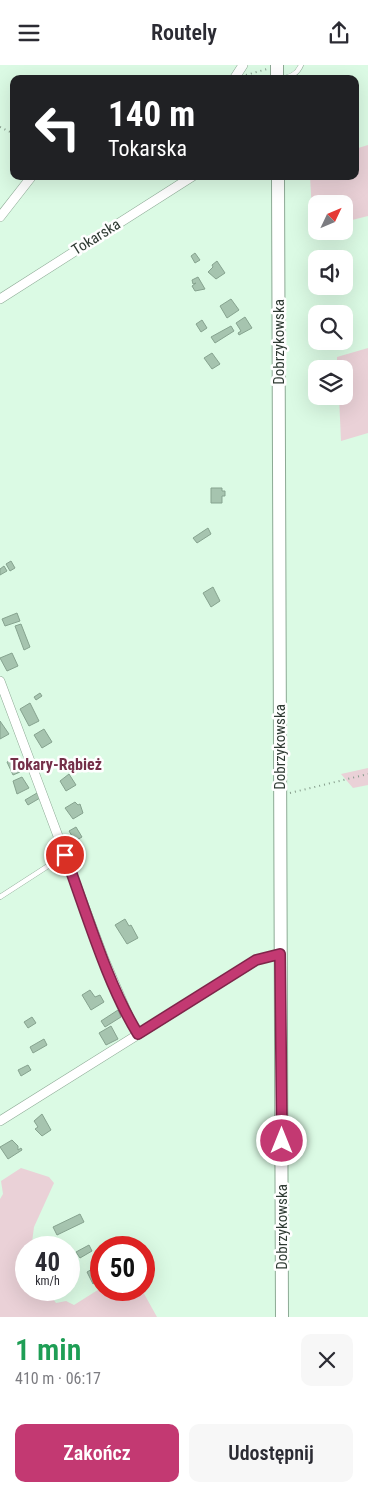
<!DOCTYPE html>
<html lang="pl">
<head>
<meta charset="utf-8">
<style>
	:root { --surface:#fff; --page:#f7f7f7; --text:#2b2b33; --muted:#7c7c81; --accent:#c33972 }
	body { margin:0; font-family:"Roboto Condensed",sans-serif; background:var(--page); color:var(--text); height:100vh; display:flex; flex-direction:column; font-size:19px; white-space:nowrap }
	* { box-sizing:border-box; margin:0 }
	p { font-size:16px; color:var(--muted) }
	.icon { flex:none; width:28px; height:28px; fill:none; stroke:currentColor; stroke-width:2; stroke-linecap:round; stroke-linejoin:round }
	.map { position:relative; height:1252px; overflow:hidden }
	.panel { display:flex; flex-direction:column; background:var(--surface); flex:1 }
	.panel>* { flex:none }
	.top-card { position:absolute; left:10px; top:10px; width:349px; height:105px; border-radius:10px; box-shadow:0 5px 20px #0002; background:#202124; color:#fff; overflow:hidden }
	.needle { width:32px; rotate:46deg }
	.tools { position:absolute; left:308px; top:130px; display:grid; gap:10px }
	.tools a { display:grid; place-items:center; width:45px; height:45px; border-radius:10px; background:var(--surface); box-shadow:0 5px 20px #0002; font-size:25px }
	.speed { position:absolute; left:15px; top:1171px; display:flex; gap:10px; font-size:25px; font-weight:700; text-align:center }
	.speed>* { display:grid; place-content:center; width:65px; height:65px; border-radius:50%; background:var(--surface); box-shadow:0 5px 20px #0002; line-height:1 }
	.speed small { font-size:12px; font-weight:400 }
	.speed .limit { border:8px solid #d22; background:#fff; color:#111 }
	.pin { position:absolute; display:grid; place-items:center; width:42px; height:42px; color:#fff; margin:-21px; border:2px solid #fff; border-radius:50%; box-shadow:0 1px 5px #0007 }
	.me { position:absolute; width:55px; margin:-28px; rotate:0deg; stroke-linejoin:round; filter:drop-shadow(0 0 4px #0008) }
	.turn { display:flex; align-items:center; gap:18px; height:105px; padding:0 15px; font-size:22px }
	.turn .icon { width:65px; height:65px; stroke-width:2.5 }
	.turn b { display:block; font-size:35px; line-height:42px }
	.round { display:grid; place-items:center; flex:none; width:52px; height:52px; border-radius:10px; background:var(--page) }
	.headline { display:flex; align-items:center; justify-content:space-between; height:85px; padding:0 15px }
	h1 { font-size:30px; font-weight:600; line-height:38px; color:#1e9e55 }
	.action { display:flex; gap:10px; margin-top:auto; padding:10px 15px }
	.action a { flex:1; height:58px; border-radius:10px; background:var(--accent); color:#fff; font-size:20px; font-weight:600; line-height:58px; text-align:center }
	.action a+a { background:var(--page); color:var(--text) }
	header { display:flex; justify-content:space-between; align-items:center; height:65px; padding:0 15px; background:var(--surface); font-size:22px; font-weight:600 }
	.map>svg:first-child { display:block }
</style>
</head>
<body>
<header><svg class="icon" aria-label="menu" viewBox="0 0 24 24"><path d="M4 6h16M4 12h16M4 18h16"/></svg>Routely<svg class="icon" aria-label="share" viewBox="0 0 24 24"><path d="M12 15V3M7 8l5-5 5 5M5 13v7h14v-7"/></svg></header>
<div class="map">
<svg width="368" height="1252" viewBox="0 0 368 1252">
	<rect width="100%" height="100%" fill="#dbfae4"/>
	<path fill="#ead1d7" d="M368,80V151L344,157V139H316V164L313,165L310,111H355V84Z
		M368,283V368L341,376L339,331H344V304H337V292Z
		M368,703V720L353,723L341,709Z
		M21,1103L49,1112L54,1118L34,1162L32,1177L36,1182H26V1225H53L51,1231L56,1238L66,1236L74,1240L101,1223V1225H142L157,1252H0V1134L3,1129L1,1116Z"/>
	<path fill="#a6c4af" stroke="#86a38f" d="M195,188L200,195L195,198L191,191Z
		M217,196L225,208L216,214L208,207L213,202L212,200Z
		M198,212L205,224L195,226L192,221L196,218L193,219L192,215Z
		M231,234L239,245L227,253L220,241Z
		M245,252L252,263L239,270L238,268L241,266L236,258Z
		M202,255L207,263L201,267L196,259Z
		M231,261L234,266L215,278L211,272Z
		M212,288L220,299L212,304L204,293Z
		M211,423H222V426H225V431H222V438H211Z
		M208,463L211,469L197,478L193,473Z
		M11,496L15,503L10,506L6,499Z
		M4,501L7,506L0,510V504Z
		M213,522L220,536L211,542L203,528Z
		M17,548L20,556L5,561L2,554Z
		M21,559L30,582L24,585L15,561Z
		M12,588L18,601L7,606L0,593Z
		M40,628L42,631L36,635L34,632Z
		M30,638L39,656L29,661L20,644Z
		M0,656L9,669L0,674Z
		M44,664L52,677L42,683L34,670Z
		M13,694L20,707L13,710L7,697Z
		M86,695L89,700L80,706L77,700Z
		M69,709L76,720L66,726L60,716Z
		M22,712L29,723L17,729L13,716Z
		M37,728L40,733L28,740L25,735Z
		M75,737L78,740L80,739L83,748L73,754L65,743Z
		M76,762L82,772L75,776L69,766Z
		M125,854L129,861L131,860L138,873L127,879L115,860Z
		M90,925L95,932L100,930L104,937L91,945L82,930Z
		M118,945L121,952L105,962L101,956Z
		M32,952L36,958L28,963L24,957Z
		M111,961L118,974L106,980L99,968Z
		M44,974L47,980L33,988L30,982Z
		M28,1000L31,1005L21,1011L18,1005Z
		M42,1049L51,1065L42,1071L35,1064L38,1062L34,1056Z
		M12,1075L18,1081V1085L21,1083L22,1085L8,1094L0,1082Z
		M80,1149L84,1157L57,1170L53,1162Z
		M89,1180L92,1186L80,1193L76,1187Z
		M99,1200L101,1214L93,1219L87,1207Z"/>
	<g fill="none" stroke-linecap="round" stroke-linejoin="round">
		<g stroke="#8daa95" stroke-width="5.5">
			<path id="lane" d="M279,14C289,13 297,10 301,0
				M0,832L65,790"/>
		</g>
		<g stroke="#8daa95" stroke-width="10">
			<path id="street" d="M234,14L243,0
				M0,152L32,111
				M0,234L193,111
				M0,616L104,894L131,957L138,969
				M0,1056L257,895L281,889"/>
		</g>
		<g stroke="#8daa95" stroke-width="14">
			<path id="secondary" d="M277,0V14
				M278,111L282,1252"/>
		</g>
		<path stroke="#869c8c" stroke-width="2" stroke-dasharray="1 4" stroke-linecap="butt" d="M246,10L267,4
			M0,62L14,69
			M290,728L368,709"/>
		<use href="#lane" stroke="#fff" stroke-width="4.5"/>
		<use href="#street" stroke="#fff" stroke-width="9"/>
		<use href="#secondary" stroke="#fff" stroke-width="12"/>
	</g>
	<g fill="none" stroke-linecap="round" stroke-linejoin="round">
		<g stroke="#7f254a" stroke-width="12">
			<path id="route" d="M65,790C86,846 107,919 138,969L256,895L280,889L282,1076"/>
		</g>
		<use href="#route" stroke="#c33972" stroke-width="9"/>
	</g>
	<g text-anchor="middle" dominant-baseline="central" stroke-width="5" stroke-linejoin="round" paint-order="stroke">
		<g font-size="15" fill="#2e3a32" stroke="#fefefe">
			<text transform="translate(96 172) rotate(-32)">Tokarska</text>
			<text transform="translate(279 277) rotate(-90)">Dobrzykowska</text>
			<text transform="translate(280 682) rotate(-90)">Dobrzykowska</text>
			<text transform="translate(282 1162) rotate(-90)">Dobrzykowska</text>
		</g>
		<g font-size="16" font-weight="bold" fill="#742f48" stroke="#fefefe">
			<text x="56" y="699">Tokary-Rąbież</text>
		</g>
	</g>
</svg>
<div class="tools">
<a><svg class="needle" viewBox="-14 -14 28 28"><path d="M0-13l5 13h-10z" fill="#e53935"/><path d="M0 13l5-13h-10z" fill="#7c7c81"/></svg></a>
<a><svg class="icon" aria-label="sound" viewBox="0 0 24 24"><path d="M4 9h4l5-4v14l-5-4H4zM17 9q2 3 0 6"/></svg></a>
<a><svg class="icon" aria-label="search" viewBox="0 0 24 24"><circle cx="10" cy="10" r="6"/><path d="M15 15l6 6"/></svg></a>
<a><svg class="icon" aria-label="layers" viewBox="0 0 24 24"><path d="M12 4l9 5-9 5-9-5zM3 14l9 5 9-5"/></svg></a>
</div>
<div class="speed"><div>40<small>km/h</small></div><div class="limit">50</div></div>
<div class="pin" style="left:65px;top:790px;background:#d93025"><svg class="icon" aria-label="arrive" viewBox="0 0 24 24"><path d="M6 21V4h12l-3 4 3 4H6"/></svg></div>
<svg class="me" style="left:282px;top:1076px" viewBox="-20 -20 40 40"><circle r="17" fill="#c33972" stroke="#fff" stroke-width="3"/><path d="M0-11L8 9 0 5-8 9z" fill="#fff"/></svg>
<div class="top-card">
<div class="turn"><svg class="icon" aria-label="left" viewBox="0 0 24 24"><path d="M17 20v-9H6M10 6l-5 5 5 5"/></svg><div><b>140 m</b>Tokarska</div></div>
</div>
</div>
<section class="panel">
<div class="headline"><div><h1>1 min</h1><p>410 m · 06:17</p></div><a class="round"><svg class="icon" aria-label="close" viewBox="0 0 24 24"><path d="M6 6l12 12M18 6L6 18"/></svg></a></div>
<div class="action"><a>Zakończ</a><a>Udostępnij</a></div>
</section>
</body>
</html>
